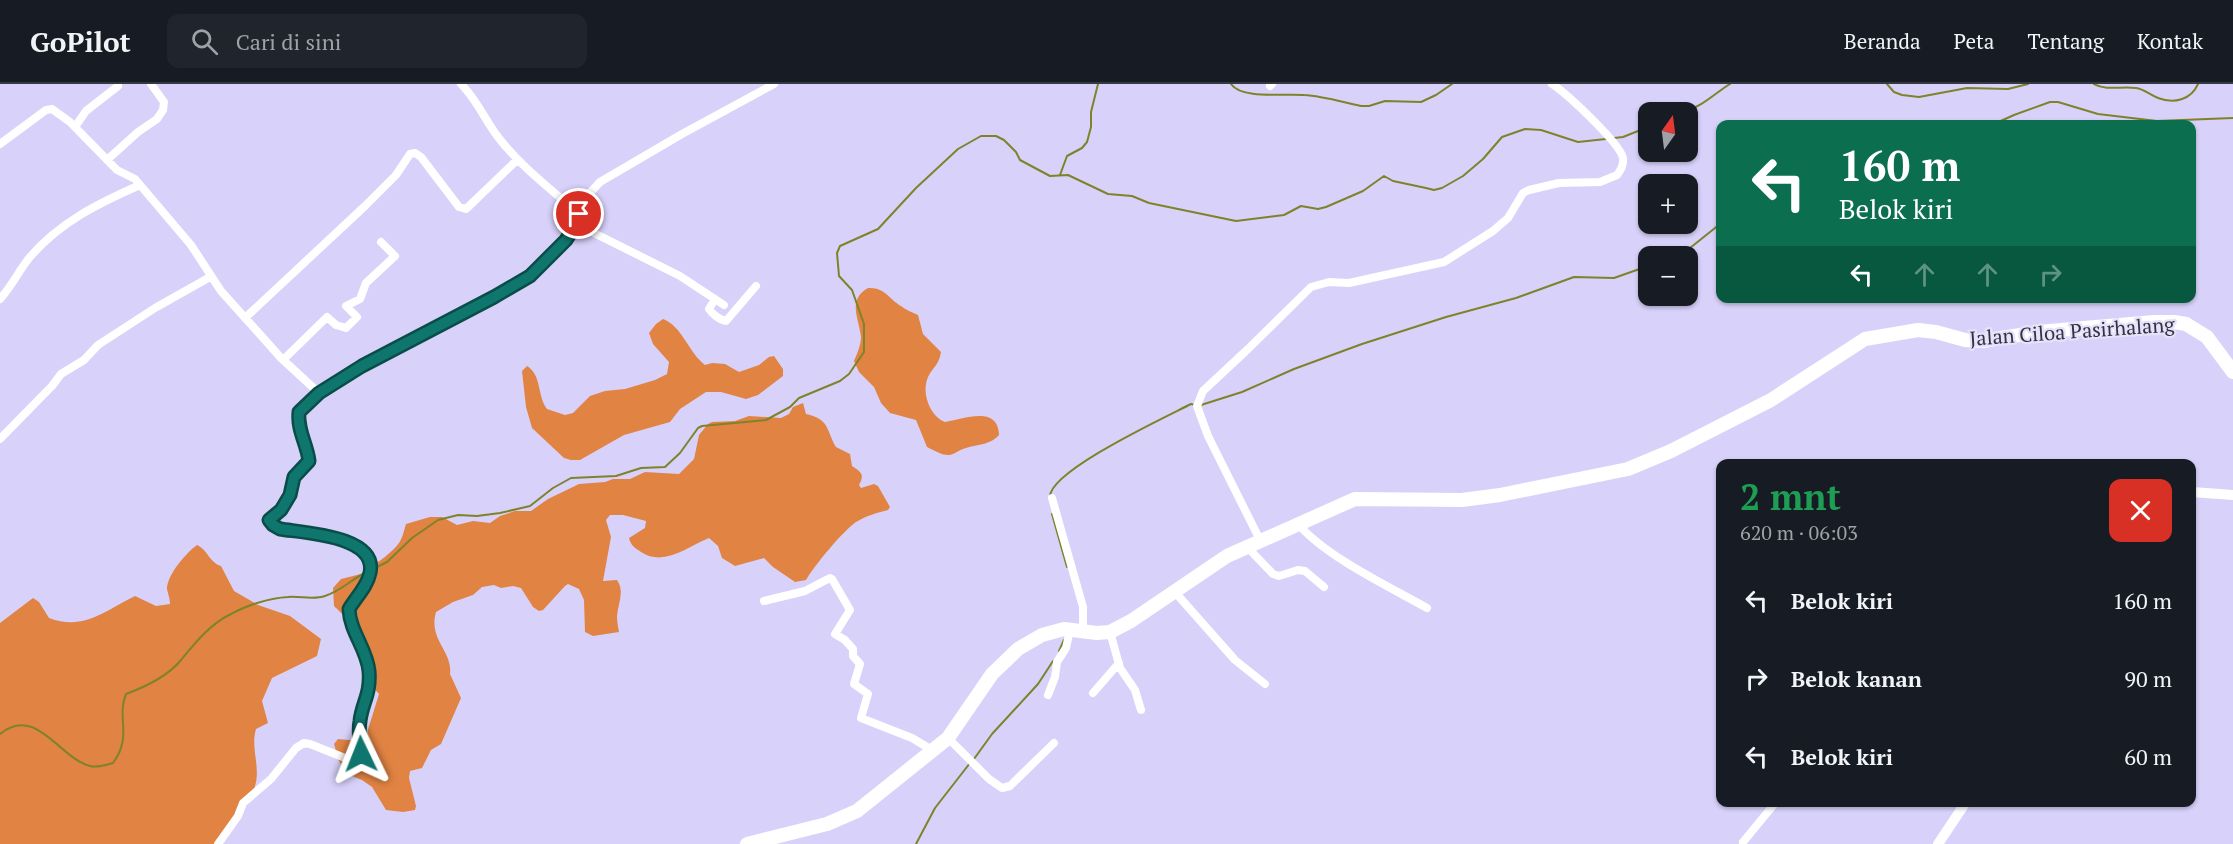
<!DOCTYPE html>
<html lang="id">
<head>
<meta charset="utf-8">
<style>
	:root { --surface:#171b24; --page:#20242c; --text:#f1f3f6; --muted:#9ea1a6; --line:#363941 }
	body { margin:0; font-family:"PT Serif",serif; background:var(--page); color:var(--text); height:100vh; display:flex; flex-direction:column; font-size:22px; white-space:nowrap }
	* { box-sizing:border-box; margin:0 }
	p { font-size:20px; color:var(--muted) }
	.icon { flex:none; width:33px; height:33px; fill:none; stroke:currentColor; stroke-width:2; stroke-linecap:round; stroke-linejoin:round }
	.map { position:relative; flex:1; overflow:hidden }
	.side { position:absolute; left:1716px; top:375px; width:480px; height:348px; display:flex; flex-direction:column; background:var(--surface); border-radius:12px; box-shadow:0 2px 4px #0004 }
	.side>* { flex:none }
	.guide { position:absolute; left:1716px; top:36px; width:480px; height:183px; border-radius:12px; box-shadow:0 2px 4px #0004; background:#0b6e4f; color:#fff; overflow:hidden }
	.needle { width:39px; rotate:14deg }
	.controls { position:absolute; left:1638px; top:18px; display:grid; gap:12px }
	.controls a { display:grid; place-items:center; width:60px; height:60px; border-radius:12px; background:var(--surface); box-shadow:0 2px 4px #0004; font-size:30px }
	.pin { position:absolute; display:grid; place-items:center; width:51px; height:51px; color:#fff; margin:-26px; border:3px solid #fff; border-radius:50%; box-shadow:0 2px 6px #0007 }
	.me { position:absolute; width:66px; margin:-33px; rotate:358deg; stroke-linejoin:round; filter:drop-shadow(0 0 4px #0008) }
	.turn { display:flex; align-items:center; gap:21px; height:126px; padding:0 24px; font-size:27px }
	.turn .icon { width:78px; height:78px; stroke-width:2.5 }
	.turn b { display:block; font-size:42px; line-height:51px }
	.lanes { display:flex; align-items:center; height:57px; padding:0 24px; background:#0003; justify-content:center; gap:30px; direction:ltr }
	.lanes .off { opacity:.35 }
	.round { display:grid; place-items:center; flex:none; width:63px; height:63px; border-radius:12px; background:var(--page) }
	.headline { display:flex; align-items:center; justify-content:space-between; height:102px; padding:0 24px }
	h1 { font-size:36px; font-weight:600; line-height:45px; color:#1e9e55 }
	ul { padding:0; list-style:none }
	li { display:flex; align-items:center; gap:18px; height:78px; padding:0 24px }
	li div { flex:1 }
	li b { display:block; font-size:22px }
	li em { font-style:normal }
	header { display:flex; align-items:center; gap:36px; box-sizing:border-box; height:84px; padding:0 30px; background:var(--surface); border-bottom:2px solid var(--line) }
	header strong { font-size:28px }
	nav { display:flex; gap:33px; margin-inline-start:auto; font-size:21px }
	.search { width:420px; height:54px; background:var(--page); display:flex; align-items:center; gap:15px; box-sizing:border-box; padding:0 21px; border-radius:12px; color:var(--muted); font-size:22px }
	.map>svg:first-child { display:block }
</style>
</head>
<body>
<header>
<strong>GoPilot</strong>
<div class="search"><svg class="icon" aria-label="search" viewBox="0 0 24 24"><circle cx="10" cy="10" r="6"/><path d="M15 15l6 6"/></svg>Cari di sini</div>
<nav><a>Beranda</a><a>Peta</a><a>Tentang</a><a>Kontak</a></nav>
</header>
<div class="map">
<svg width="2233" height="760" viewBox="0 0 2233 760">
	<rect width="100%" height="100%" fill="#d8d2fb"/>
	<path fill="#e18343" d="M868,204C885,203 889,215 901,222C906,226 912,228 918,231L923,250L941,268C939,281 933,283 928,293C921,309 930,332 945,338C962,336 998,320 999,351C989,362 976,360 963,365C959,366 955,370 950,371C942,372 934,366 927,363L916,336L890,329L881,319L874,303L859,288L854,277C857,270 861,261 861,253C859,234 847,216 868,204Z
		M663,235C682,242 689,269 705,281L712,279L725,280L739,288L759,281L769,273L774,272L783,285V292L758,311L746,315L721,308H706L680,325L670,338L624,351L580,376H571L564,374L532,344L526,323L522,287L527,282C542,291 537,312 547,325L565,331L573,329L590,312L605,307L625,305L655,296L667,290L669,278L653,260L649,249L656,240Z
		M803,319L806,330C830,335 826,346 836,363L850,370L852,382C861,388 865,390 859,401L861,404L874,400L878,402L890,423L888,426C876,429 866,432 856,438C843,447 814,482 806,496L795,498L773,483L764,474L735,482L722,474L718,462L709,454C687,463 664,483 641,468C635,464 631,462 629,454L645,444L646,437L623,431H610L606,436L611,453L603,497L617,496C625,507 618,520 617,532C617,537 618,543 619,548L593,552L585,548L584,516L579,505L568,500L565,502L543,526L539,527L533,523L521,504L513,502L501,504L494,501L482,503L473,511L453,518L436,528C428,556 453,567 450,590L461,614L441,660L431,666L422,684L410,687L409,694L416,722L415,726L403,728L386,726L372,703L362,696L347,690L339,677L334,660L338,655L359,657L366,652L379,610L371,601C374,590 373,583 370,572C361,544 354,542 334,522L333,504L341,495L365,489L368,483C378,480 393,467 399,459C403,453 404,446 406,440L430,433H442L457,441L473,437L490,439L500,432L515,427H531L548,415L579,400L605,398L613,395H630L645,388L679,390L694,375L699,351L708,340L712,338L735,337L749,332L781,334L789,330L793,323Z
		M197,461C208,466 209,478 221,482L234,507L258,521L290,532L321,555L317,572L272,594L262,617L268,639L256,645C250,665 262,685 254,705L214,760H0V539L33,514L39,518L49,534C84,547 104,527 135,512L156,522L170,520C170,515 168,510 167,505C167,491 186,469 197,461Z"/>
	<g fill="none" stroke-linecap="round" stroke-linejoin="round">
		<path stroke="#7e8329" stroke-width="2" d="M1231,0C1242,16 1285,9 1304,11C1323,12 1342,18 1361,22H1369L1385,17L1421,18L1436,11L1452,0
			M1887,0L1894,8L1902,11L1919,13L1967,4L2008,5L2028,0
			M2094,0C2107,7 2121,2 2136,4C2144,5 2150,11 2158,14C2174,20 2191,16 2198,0
			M1684,28C1703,22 1714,10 1730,0
			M1994,40L2014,31L2050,18H2058L2098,30L2157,37L2233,34
			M1614,54L1623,53L1648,43
			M1060,91L1067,72L1082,64L1087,58L1091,43V28L1098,0
			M1680,172L1720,140
			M1201,321L1242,308L1294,285L1362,260L1446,233L1516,214L1574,193L1614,194L1648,182
			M1050,413C1049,387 1166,333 1191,320L1195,321
			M1052,430L1067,483
			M373,485L387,478L412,454L438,436L458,431L477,432L500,429L530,422L553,404L571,394L616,392L641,384L665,383L680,369L698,344L702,342L766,336L790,323L799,314L840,297L849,290L864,268V240L852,206L839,192L837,169L840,162L878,145L916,104L958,65L981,52H996L1004,56L1016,68L1020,76L1050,92L1068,91L1108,110L1132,112L1149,119L1236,137L1284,131L1301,122L1318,125L1326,123L1363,107L1384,92L1393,97L1426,104L1434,106L1442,104L1463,92L1483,75L1502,53L1525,45L1541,46L1578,58L1606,55
			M1059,567L1064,556
			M0,650C36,620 60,675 90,682C98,684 106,681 113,679C133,652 116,634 126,610C145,603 168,592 181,576C195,559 210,540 231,530C247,521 270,514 288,513C300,512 314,516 325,512C341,507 352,495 368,487
			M974,675L992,650L1038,600L1053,577
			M916,760L935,724L970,679"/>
		<path stroke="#fff" stroke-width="8" d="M461,0C477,16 485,36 498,53C521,83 551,105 579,130
			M1270,2L1272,0
			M75,43L86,27L118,2
			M0,60L46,26L52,25L70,38L117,86L135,95L191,161L221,207L281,274L319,309
			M107,76L138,48L157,35L163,26L164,18L151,0
			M576,140L680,192L724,221
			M0,215C12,202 19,186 30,173C60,138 99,119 140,101
			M715,215L709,225C712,230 720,236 726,237L756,202
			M245,234L365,122L396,91L410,70L415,69L421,73L459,123L466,125L517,76
			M283,276L327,233L336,241L346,244L357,233L346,222L360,215L366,199L395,172L381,158
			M0,355L52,302L61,290L84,276L98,261L155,224L210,193
			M1052,414L1083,523V548
			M1297,439C1326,473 1388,502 1427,524
			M1261,458L1208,352L1197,322L1203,307L1248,265L1311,203L1329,198L1349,199L1444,178L1493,147L1508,134L1523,109L1529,106L1559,99L1600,98L1617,91C1621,86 1624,81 1623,74C1620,59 1566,9 1552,0
			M1248,464L1273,490L1279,492L1298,486L1305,487L1324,503
			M1174,507L1235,576L1265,600
			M764,517L805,507L830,494L832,495L850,526L835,550L845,556L853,565V572L860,580L854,600L868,610L861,634L912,654L932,666
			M1110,548L1120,584L1135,606L1141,626
			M1093,609L1119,579
			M1048,611L1055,593L1057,578L1066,564L1070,546
			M948,654L989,695L1002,704L1010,702L1054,659
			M1743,758L1776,718
			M218,760L238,732L243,719L271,695L296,664L304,659L310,660L350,676L355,675L361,670L360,636L369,610V587L355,550L349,525C356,513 367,503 370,489C378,452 305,449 280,445L273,441L269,436L281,426L290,411L294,393L309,377C307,360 297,346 299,328L319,309L362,282L494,213L530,192L566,156L576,140L587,112L600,98L682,50L774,0"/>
		<path stroke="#fff" stroke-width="10" d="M2192,408L2233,411
			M1938,760L1966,718"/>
		<path stroke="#fff" stroke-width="14" d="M747,760L827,740L857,727L948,654L992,590L1018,565L1042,551L1064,545L1097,549L1110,548L1131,537L1227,472L1355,415L1462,416L1500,411L1628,385L1671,367L1771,316L1865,255L1918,246L1936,248L1965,256L1983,257L2038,248L2154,238H2174L2186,240L2207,253L2233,288"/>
	</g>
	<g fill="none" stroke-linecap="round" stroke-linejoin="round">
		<g stroke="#0a4d48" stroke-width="15">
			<path id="route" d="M361,670C360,660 358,648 360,637C362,619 371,610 369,587C367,565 350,548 349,525C356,513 367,503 370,489C378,452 305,449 280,445L273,441L269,436L281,426L290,411L294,393L309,377C307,360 297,346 299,328L319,309L362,282L494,213L530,192L566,156L576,140L579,130"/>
		</g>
		<use href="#route" stroke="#0f766e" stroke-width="10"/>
	</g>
	<g text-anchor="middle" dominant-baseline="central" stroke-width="4.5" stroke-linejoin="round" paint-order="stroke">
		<g font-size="20" fill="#343242" stroke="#e5e2fa">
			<text transform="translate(2072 247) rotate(-4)">Jalan Ciloa Pasirhalang</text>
		</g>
	</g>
</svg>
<div class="controls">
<a><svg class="needle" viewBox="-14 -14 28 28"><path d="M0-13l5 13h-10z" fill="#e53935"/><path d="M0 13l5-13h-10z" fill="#9ea1a6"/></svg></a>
<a>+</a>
<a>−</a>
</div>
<div class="pin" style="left:579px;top:130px;background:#d93025"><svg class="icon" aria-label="arrive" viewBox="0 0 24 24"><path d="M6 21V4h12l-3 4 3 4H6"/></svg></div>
<svg class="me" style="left:361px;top:670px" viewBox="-20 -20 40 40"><path d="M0-17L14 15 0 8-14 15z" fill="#0f766e" stroke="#fff" stroke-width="4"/></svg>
<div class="guide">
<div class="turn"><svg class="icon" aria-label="left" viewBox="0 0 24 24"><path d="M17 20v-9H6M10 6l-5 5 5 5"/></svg><div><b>160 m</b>Belok kiri</div></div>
<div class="lanes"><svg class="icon" aria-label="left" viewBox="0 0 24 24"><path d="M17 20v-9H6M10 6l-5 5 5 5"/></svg><svg class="icon off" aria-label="ahead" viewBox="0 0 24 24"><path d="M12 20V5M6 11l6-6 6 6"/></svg><svg class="icon off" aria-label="ahead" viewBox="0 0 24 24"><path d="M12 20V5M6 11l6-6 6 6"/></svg><svg class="icon off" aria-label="right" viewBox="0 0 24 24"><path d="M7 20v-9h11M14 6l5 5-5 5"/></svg></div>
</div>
<section class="side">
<div class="headline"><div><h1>2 mnt</h1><p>620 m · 06:03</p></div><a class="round" style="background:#d93025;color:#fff"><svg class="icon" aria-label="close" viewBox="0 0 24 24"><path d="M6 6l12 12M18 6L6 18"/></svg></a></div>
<ul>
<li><svg class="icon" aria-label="left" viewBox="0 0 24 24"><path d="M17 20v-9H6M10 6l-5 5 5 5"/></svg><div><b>Belok kiri</b></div><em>160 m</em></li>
<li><svg class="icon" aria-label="right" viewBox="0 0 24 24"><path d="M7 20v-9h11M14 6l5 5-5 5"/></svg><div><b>Belok kanan</b></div><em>90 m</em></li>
<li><svg class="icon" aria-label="left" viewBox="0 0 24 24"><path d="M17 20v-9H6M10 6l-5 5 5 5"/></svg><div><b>Belok kiri</b></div><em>60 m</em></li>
</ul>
</section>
</div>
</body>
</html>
